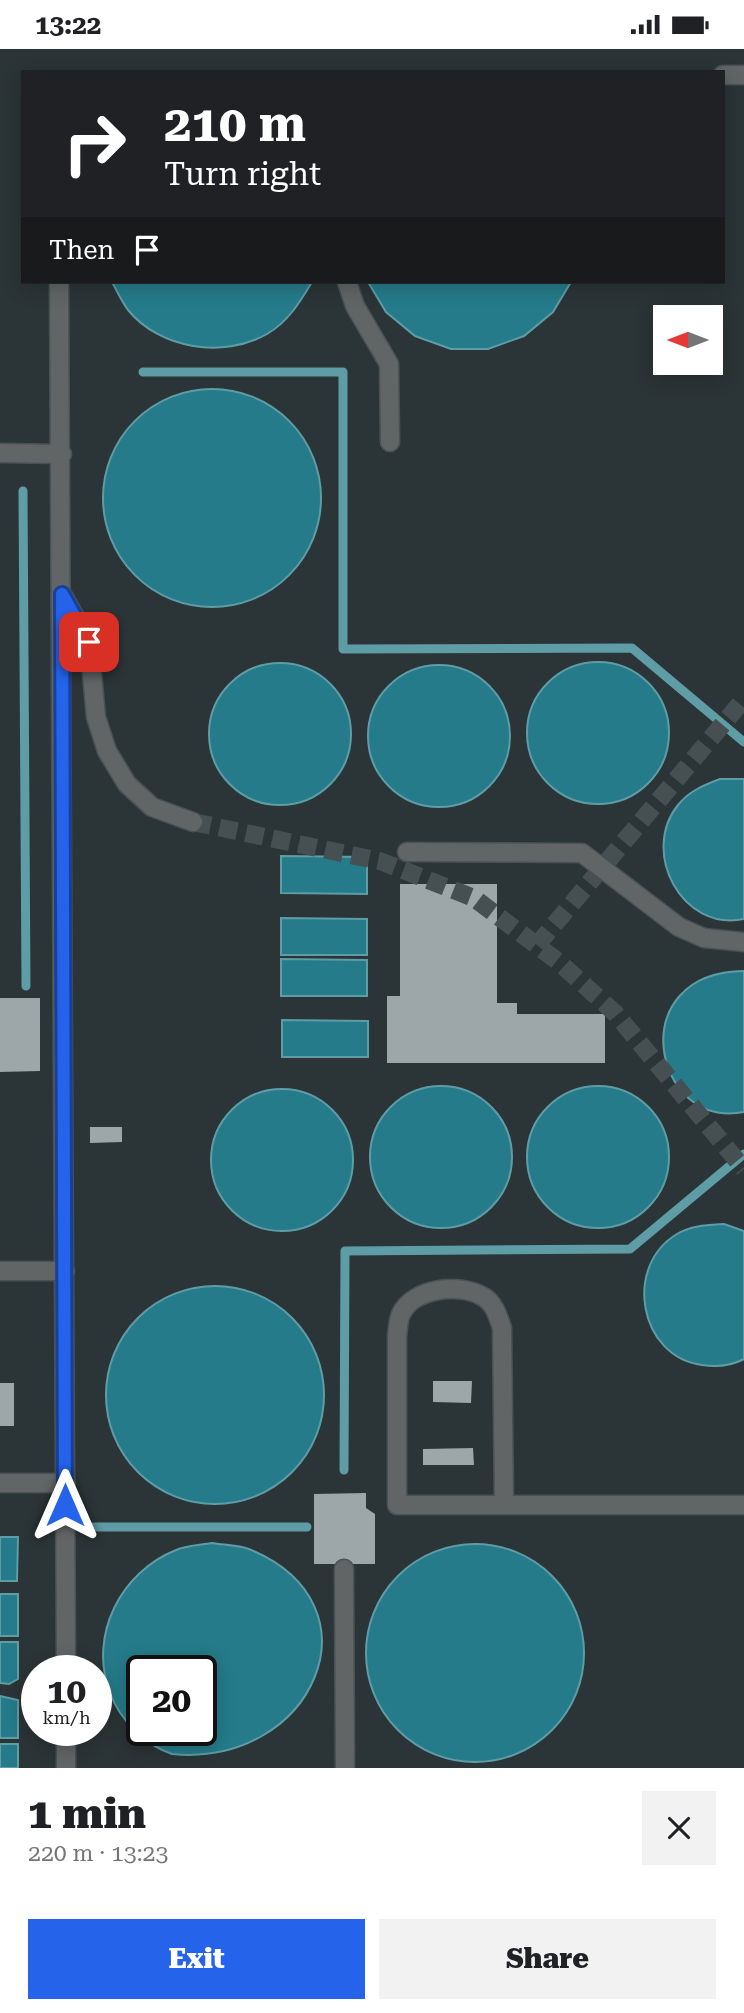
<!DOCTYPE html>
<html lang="en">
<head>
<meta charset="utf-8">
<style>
	:root { --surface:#fff; --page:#f2f2f2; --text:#202124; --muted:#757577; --accent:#2563eb }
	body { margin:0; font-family:"Roboto Serif",serif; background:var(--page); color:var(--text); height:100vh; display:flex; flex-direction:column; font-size:26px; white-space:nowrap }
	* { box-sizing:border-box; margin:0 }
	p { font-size:23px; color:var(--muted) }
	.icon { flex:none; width:38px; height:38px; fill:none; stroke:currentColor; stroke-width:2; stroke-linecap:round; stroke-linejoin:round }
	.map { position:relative; height:1719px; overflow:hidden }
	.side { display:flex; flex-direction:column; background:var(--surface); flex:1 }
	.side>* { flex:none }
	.guide { position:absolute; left:21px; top:21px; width:704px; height:214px; border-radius:0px; box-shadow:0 4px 18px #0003; background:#202124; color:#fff; overflow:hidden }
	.needle { width:46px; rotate:270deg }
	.fabs { position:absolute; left:653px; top:256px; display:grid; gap:14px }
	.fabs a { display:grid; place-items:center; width:70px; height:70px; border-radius:0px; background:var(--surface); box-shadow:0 4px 18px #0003; font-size:35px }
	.speed { position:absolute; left:21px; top:1606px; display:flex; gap:14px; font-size:35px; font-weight:700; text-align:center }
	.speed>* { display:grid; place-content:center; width:91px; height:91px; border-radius:50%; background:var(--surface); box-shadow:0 4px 18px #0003; line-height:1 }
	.speed small { font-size:18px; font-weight:400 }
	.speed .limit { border:4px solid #111; border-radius:10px; background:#fff; color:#111 }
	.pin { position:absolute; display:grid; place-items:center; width:60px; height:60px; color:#fff; margin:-30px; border-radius:14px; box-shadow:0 4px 10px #0006 }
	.me { position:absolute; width:77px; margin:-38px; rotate:0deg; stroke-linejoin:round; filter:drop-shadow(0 0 5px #0008) }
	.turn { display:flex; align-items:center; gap:24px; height:147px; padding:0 28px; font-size:32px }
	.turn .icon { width:91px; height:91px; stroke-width:2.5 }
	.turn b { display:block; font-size:49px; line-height:60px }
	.then { display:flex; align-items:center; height:66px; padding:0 28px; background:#0003; gap:14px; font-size:26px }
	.round { display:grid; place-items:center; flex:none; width:74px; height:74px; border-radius:0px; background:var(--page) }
	.head { display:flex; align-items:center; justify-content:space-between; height:119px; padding:0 28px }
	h1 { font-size:42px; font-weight:800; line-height:52px }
	.button { display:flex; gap:14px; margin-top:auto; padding:14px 28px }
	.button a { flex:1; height:80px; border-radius:0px; background:var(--accent); color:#fff; font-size:28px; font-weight:800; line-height:80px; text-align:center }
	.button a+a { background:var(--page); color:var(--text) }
	.status { display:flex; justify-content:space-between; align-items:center; height:49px; padding:0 35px; background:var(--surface); direction:ltr }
	.status svg { height:19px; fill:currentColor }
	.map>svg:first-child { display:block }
</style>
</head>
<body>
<div class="status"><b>13:22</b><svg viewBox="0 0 49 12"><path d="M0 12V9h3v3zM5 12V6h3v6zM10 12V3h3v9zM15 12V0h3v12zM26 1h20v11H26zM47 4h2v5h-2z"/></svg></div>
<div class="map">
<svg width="744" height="1719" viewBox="0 0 744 1719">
	<rect width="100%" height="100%" fill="#2b3436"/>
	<path fill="#257b8a" stroke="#5e9ca6" stroke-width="2" fill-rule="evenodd" d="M112,233H312C300,253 288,273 267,285C223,310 160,300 128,261C122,253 117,242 112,233Z
		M368,233H571L553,263L524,287L488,300H451L415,287L386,263Z
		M103 449a109 109 0 1 1 218 0a109 109 0 1 1-218 0Z
		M527 684a71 71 0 1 1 142 0a71 71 0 1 1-142 0Z
		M209 685a71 71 0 1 1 142 0a71 71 0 1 1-142 0Z
		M368 687a71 71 0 1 1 142 0a71 71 0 1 1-142 0Z
		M720,730H744V870C682,883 640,803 678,756C689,742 704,736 720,730Z
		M281,807L367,808V845L281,844Z
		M281,869L367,870V906H281Z
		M281,910L367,911V947H281Z
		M744,922V1063C652,1081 622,923 744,922Z
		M282,971L368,972V1008H282Z
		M370 1108a71 71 0 1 1 142 0a71 71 0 1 1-142 0Z
		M527 1108a71 71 0 1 1 142 0a71 71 0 1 1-142 0Z
		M211 1111a71 71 0 1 1 142 0a71 71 0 1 1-142 0Z
		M724,1175L744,1182V1310C731,1317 716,1318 702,1316C639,1308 623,1217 677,1185C692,1176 708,1176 724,1175Z
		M106 1346a109 109 0 1 1 218 0a109 109 0 1 1-218 0Z
		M0,1488H18L17,1532H0Z
		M212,1494C224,1496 238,1496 249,1500C386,1556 312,1719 172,1705C145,1696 120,1671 110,1644C88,1586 121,1523 176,1501C187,1496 201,1496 212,1494ZM142,1622H201V1682H142Z
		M366 1604a109 109 0 1 1 218 0a109 109 0 1 1-218 0Z
		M0,1545H18V1587H0Z
		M0,1593H18V1630L9,1635L0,1634Z
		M0,1647L18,1651V1689H0Z
		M0,1695H18V1719H0Z"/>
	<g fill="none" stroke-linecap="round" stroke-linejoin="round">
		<path stroke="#5e9ca6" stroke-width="9" d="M143,323H343V600L632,599L744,693
			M23,442L26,937
			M344,1421L345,1202L630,1200L744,1105
			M89,1478H307"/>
	</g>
	<path fill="#9da7aa" d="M400,835H497V954H517V965H605V1014H387V947H400Z
		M0,949H40V1022L0,1023Z
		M90,1078H122V1093L90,1094Z
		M433,1332H472L471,1354L433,1353Z
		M0,1334H14V1377H0Z
		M473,1399L474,1416H423V1400Z
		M366,1444V1459L375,1465V1515H314V1445Z"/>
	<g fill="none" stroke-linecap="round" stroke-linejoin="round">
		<path stroke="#464f51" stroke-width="18" stroke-dasharray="18 9" stroke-linecap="butt" d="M193,773L380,812L474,849L560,914L615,964L744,1120
			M537,896L744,650"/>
		<g stroke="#485153" stroke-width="21">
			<path id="minor" d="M723,26H744
				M59,233L66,1622
				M347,233L355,257L389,315L390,393
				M0,404L62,405
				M63,547L89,593L96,668L107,702L127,735L152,758L193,773
				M407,803L582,804L679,878L704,889L744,893
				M0,1222H65
				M0,1434H66
				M504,1456L502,1279C498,1267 494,1253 482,1247C459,1234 413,1239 401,1265C398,1271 398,1281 397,1287V1456H744
				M344,1520L345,1719
				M66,1682V1719"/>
		</g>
		<use href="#minor" stroke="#616566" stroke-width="18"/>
	</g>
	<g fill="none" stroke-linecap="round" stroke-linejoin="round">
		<g stroke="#184099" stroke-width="18">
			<path id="route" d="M65,1456L62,545L89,593"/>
		</g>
		<use href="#route" stroke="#2563eb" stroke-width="12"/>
	</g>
</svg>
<div class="fabs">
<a><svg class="needle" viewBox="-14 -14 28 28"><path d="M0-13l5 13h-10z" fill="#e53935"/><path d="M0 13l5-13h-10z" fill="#757577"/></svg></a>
</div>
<div class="speed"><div>10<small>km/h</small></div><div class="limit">20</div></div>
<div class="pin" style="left:89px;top:593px;background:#d93025"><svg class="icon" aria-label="arrive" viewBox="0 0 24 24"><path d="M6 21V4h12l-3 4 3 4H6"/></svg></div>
<svg class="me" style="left:65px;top:1456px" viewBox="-20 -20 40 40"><path d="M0-17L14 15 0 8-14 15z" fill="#2563eb" stroke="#fff" stroke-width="4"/></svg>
<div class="guide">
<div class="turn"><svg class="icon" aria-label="right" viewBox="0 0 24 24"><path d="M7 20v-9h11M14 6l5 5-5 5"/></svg><div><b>210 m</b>Turn right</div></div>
<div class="then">Then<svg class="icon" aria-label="arrive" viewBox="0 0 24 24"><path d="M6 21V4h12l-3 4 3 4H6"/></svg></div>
</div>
</div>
<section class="side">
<div class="head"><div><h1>1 min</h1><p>220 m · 13:23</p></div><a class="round"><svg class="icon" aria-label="close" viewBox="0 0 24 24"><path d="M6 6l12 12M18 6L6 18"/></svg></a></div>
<div class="button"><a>Exit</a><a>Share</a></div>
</section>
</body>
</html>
